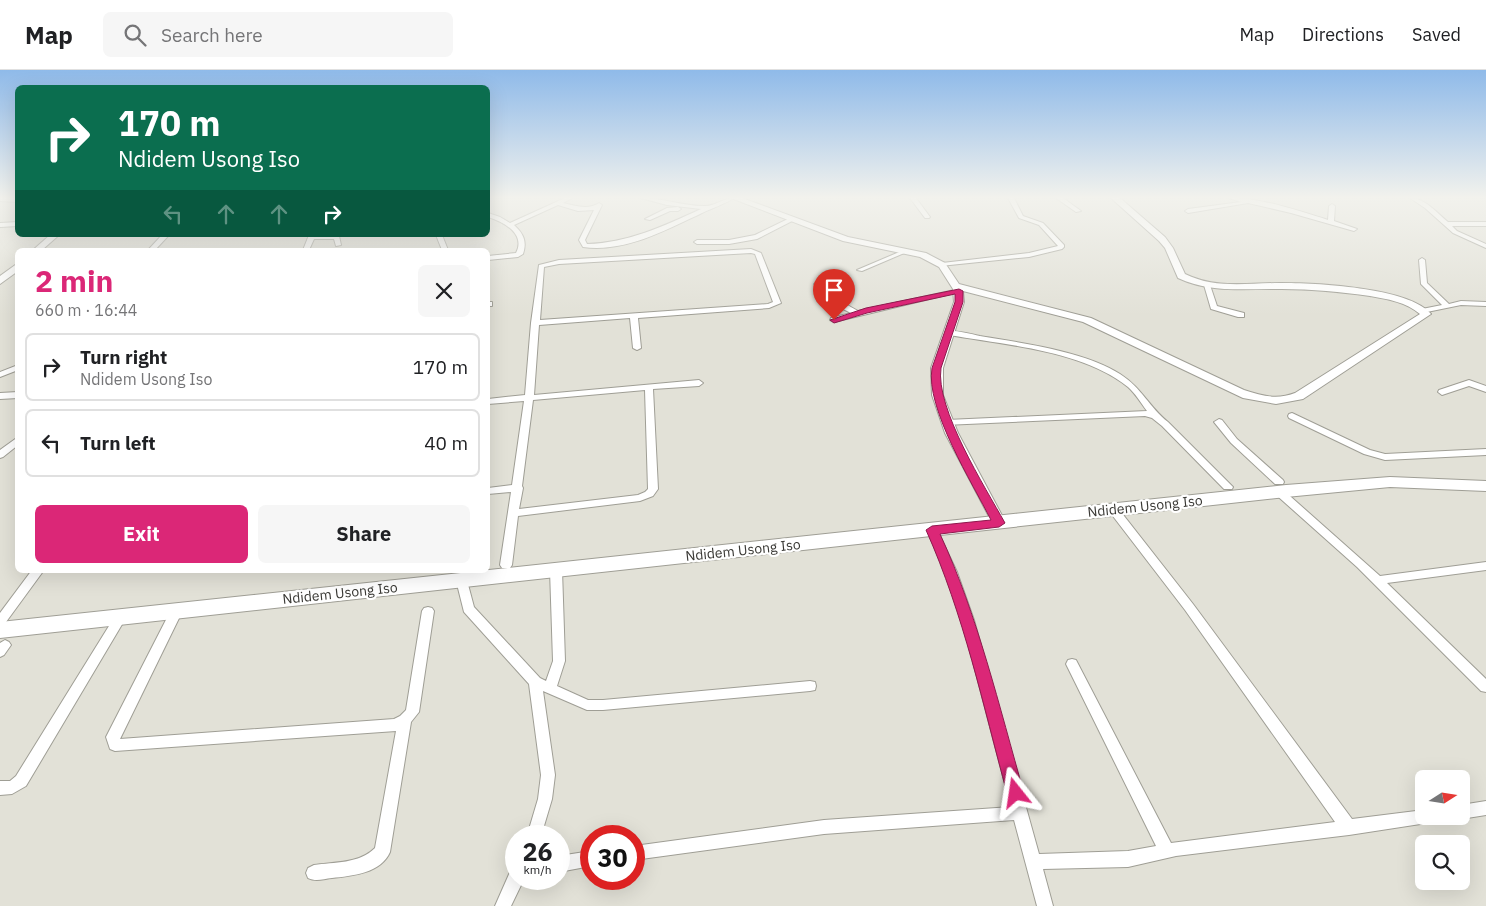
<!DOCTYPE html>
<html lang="en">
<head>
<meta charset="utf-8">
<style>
	:root { --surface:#fff; --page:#f6f6f6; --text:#202124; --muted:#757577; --line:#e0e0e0; --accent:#db2777 }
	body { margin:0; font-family:"IBM Plex Sans",sans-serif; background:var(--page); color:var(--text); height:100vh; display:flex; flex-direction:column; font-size:19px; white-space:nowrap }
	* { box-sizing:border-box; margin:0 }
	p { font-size:16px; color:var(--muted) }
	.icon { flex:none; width:28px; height:28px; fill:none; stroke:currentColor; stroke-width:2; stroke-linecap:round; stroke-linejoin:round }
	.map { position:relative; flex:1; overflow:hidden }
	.panel { position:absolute; left:15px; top:178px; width:475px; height:325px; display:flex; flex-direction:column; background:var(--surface); border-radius:8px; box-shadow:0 5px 20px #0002 }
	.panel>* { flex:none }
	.banner { position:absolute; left:15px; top:15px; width:475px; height:152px; border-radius:8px; box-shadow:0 5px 20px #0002; background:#0b6e4f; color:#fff; overflow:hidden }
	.needle { width:32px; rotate:78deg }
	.fabs { position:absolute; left:1415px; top:700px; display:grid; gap:10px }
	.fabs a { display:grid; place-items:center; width:55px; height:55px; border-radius:8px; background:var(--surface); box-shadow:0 5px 20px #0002; font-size:25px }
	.speed { position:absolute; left:505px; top:755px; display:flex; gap:10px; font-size:25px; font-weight:700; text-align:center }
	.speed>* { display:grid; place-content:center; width:65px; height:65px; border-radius:50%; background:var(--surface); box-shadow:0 5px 20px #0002; line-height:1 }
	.speed small { font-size:12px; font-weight:400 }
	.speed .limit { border:8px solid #d22; background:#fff; color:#111 }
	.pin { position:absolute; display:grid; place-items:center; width:42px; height:42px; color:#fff; margin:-51px -21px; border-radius:50% 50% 50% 0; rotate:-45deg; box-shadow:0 0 5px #0007 }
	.pin .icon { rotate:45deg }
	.me { position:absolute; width:55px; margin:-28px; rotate:345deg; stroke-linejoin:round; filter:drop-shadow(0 0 4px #0008) }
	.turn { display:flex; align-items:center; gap:18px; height:105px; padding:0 20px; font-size:22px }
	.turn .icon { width:65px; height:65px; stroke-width:2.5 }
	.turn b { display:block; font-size:35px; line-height:42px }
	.lanes { display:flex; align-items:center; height:48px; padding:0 20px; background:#0003; justify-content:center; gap:25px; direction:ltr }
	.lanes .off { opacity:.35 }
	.round { display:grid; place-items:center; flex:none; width:52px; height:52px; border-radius:8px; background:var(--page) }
	.head { display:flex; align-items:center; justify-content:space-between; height:85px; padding:0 20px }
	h1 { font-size:30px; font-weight:700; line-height:38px; color:var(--accent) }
	.primary-button { display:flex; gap:10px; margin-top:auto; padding:10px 20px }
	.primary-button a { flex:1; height:58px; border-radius:8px; background:var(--accent); color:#fff; font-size:20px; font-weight:700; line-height:58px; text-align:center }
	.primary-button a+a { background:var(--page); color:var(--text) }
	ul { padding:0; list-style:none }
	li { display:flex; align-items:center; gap:15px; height:68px; margin:0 10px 8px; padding:0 10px; border:2px solid var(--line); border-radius:8px }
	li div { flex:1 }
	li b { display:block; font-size:19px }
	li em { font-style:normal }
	header { display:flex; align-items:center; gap:30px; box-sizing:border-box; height:70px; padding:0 25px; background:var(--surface); border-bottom:1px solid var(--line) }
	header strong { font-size:24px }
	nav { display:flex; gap:28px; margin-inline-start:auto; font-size:18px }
	.search { width:350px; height:45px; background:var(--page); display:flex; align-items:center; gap:12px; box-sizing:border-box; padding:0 18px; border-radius:8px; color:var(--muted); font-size:19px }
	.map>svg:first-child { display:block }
</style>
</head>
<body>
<header>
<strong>Map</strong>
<div class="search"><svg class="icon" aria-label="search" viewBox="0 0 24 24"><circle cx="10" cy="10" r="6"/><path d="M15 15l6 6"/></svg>Search here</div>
<nav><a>Map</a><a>Directions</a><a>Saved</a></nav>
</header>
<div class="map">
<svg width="1486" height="836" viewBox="0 0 1486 836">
	<rect width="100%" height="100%" fill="#e2e1d7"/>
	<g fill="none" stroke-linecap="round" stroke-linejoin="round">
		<g stroke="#9f9e95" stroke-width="2">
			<path id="street" d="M0,128H18V132L0,131Z
				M565,128H572L563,133C575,136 589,140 599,133L602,135L585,170L587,174C628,173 664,156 701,139L667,135L641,128C662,128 683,136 704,136C714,137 723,128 734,128C725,134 712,138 702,143C666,160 624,183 583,177L579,170L594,140L578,141L558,135L514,155C524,164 527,172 523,184L518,187L488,190V186L516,183C526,164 504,152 488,147V143L500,147L510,153Z
				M910,128H916L930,147L929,148H925Z
				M1008,128H1014L1023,146L1043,153L1064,175V177L1062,179L1029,187L940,196V194L942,193L1029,183L1058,176L1039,155L1019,148Z
				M1056,128H1063L1081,141L1076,142Z
				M1229,128C1258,127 1300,141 1328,150L1329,136L1332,134L1335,136L1334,151L1357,159L1354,161L1291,143L1248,133L1188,143L1185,141L1188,139L1241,132Z
				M1410,128C1425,128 1437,143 1448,152H1486V156H1452L1457,161L1486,174V178L1453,163L1425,138Z
				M667,138L678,137L681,139L678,141H670L650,150L645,149Z
				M792,147L795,149L794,150L757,169L729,174H697L694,172L697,170H729L755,165Z
				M18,152V156L0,157V153Z
				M162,165H169L155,180H148Z
				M309,165L339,166L341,175L336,176L334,169H314L309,180H303Z
				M436,165H442L448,180H442Z
				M751,179L761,183L781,233L769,238L638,248L641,278L637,280L633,278L630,248L539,255L534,325L699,310L703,313L699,316L653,319L658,419L653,426L640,431L518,446L512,495L510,498H502L500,495L511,422L488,424V418L512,415L524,331L488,334V329L525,325L531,253L539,195L559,190ZM751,183L755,184L773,232L768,234L540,250L544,197L559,194ZM645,320L648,419L645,422L638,425L519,439L523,418L522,416L533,330Z
				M904,180L909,181L862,201L857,200Z
				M1422,188L1425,190L1427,213L1449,234L1461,231L1486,232V236L1461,235L1422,243V239L1442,235L1421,214L1419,190Z
				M817,212L819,213L833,227L858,241L959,219L963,221L834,252L830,250L831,248L851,243L827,231L814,214Z
				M1207,213L1210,215L1217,236L1244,243V247H1238L1211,239L1204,215Z
				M488,232H492V236H488Z
				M946,261C957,260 970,264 980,266C1022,273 1084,281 1120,304C1142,318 1149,337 1168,352L1233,417L1232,419H1224L1162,356L1152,348L1145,346L944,355L942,353L944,351L947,350L1147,341C1141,333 1135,323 1128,317C1082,280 1005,275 949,265L945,263Z
				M18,295V300L0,307V302Z
				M1469,310L1486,316V322L1469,316L1442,325L1438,322L1439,320Z
				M18,322V328L0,329V323Z
				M1292,343L1370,380L1385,384L1486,379V385L1385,390L1364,384L1289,348L1288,346L1289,344Z
				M1219,349L1222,350L1237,369L1283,410L1284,412L1283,414H1275L1231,373L1214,352Z
				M18,367V375L3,387L0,388V380Z
				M1278,418L1282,419L1380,506L1486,492V500L1387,513L1486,609V622L1481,621L1357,497L1274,423L1273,421L1274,419Z
				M1113,436L1117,437L1193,534L1352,749L1424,740V746H1442L1440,751L1349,765L1176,786L1128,797L1043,799L1053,836H1037L1014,750L824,764L634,790V776L824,750L1011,737L962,550L945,502L927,460L932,456L937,460L957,502L974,550L1039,784L1128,781L1156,776L1066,594L1068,590L1072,589L1076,590L1171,773L1335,752L1185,540L1109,441L1108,439L1109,437Z
				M556,496L560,497L562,500L565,591L557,616L588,630H603L810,611L815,612L816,616L815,620L810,621L603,640H587L543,621L555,705L552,729L541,766H527L538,729L541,705L529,614L464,542L456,510L458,507H466L474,537L540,608L546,611L553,591L550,500L552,497Z
				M32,500H44L6,552L0,553V543Z
				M177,536L181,537L183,540L120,669L394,649L400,646L406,640L422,541L424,538L428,537L432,538L434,541L419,642L411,652L390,782C381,803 352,806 332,808C323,809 316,812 308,808L306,803L308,798L314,795C334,792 359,794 375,778L396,661L115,681L110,679L106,667L171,540L173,537Z
				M121,542L125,543L127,546L26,716L12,724L0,725V711H10L16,706L117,543Z
				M5,570L9,572L11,575L4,585L0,587V573Z
				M1486,731V745L1461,749L1456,747L1461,746V735Z
				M591,781V796L559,802V786Z
				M516,800V809H524L511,836H495L510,802Z"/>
		</g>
		<g stroke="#9f9e95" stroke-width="2">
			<path id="secondary" d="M731,128H742L848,167L926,183L945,193L959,214L1091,248L1244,320C1262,326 1277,330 1295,323L1420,244C1406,232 1387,229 1370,226C1341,222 1312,219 1282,219C1246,218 1212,224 1178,208L1165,178L1159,171L1111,128H1120L1165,167L1173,178L1185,204C1215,219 1247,213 1280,213C1314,213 1409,217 1431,244L1303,329L1276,334L1243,328L1083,252L963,221L964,232L943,298V325L958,363L1006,453L1004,456H994L945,363L932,325L931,298L954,232L953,219L939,197L920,187L843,171Z
				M50,165H59L42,180H33Z
				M18,193V201L0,214V206Z"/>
		</g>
		<g stroke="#9f9e95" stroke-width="2">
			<path id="highway" d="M1390,407L1486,411V421L1390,417L1286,427L0,568V552L1286,415Z"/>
		</g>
		<use href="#street" fill="#fff" fill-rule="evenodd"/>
		<use href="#secondary" fill="#fff" fill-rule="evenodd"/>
		<use href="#highway" fill="#fff" fill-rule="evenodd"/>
	</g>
	<linearGradient id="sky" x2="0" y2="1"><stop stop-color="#8fbae9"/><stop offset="0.52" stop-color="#f2f2ed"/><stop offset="1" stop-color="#f2f2ed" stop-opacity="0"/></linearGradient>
	<rect width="1486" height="245" fill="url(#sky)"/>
	<path fill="#db2777" stroke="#8e194d" d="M959,219L963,221V232L941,298C935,338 985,417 1005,453L999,457L940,464C978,546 999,636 1024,723L1021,729L1016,731L1010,729L1007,723C983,635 964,545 926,460L932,456L991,450C973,414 925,338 932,298L955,232V224L867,243L834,253L830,250L866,238Z"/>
	<g text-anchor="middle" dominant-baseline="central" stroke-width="4.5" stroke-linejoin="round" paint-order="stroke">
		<g font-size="14" fill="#393834" stroke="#fff">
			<text transform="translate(1145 436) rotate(-6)">Ndidem Usong Iso</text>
			<text transform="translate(743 480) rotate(-6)">Ndidem Usong Iso</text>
			<text transform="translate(340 523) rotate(-6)">Ndidem Usong Iso</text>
		</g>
	</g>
</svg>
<div class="fabs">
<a><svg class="needle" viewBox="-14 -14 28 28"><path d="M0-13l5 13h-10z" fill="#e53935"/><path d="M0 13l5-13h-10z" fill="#757577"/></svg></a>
<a><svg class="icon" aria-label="search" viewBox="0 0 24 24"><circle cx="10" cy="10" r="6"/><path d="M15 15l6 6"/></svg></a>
</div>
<div class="speed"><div>26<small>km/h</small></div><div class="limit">30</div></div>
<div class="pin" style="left:834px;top:250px;background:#d93025"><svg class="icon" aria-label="arrive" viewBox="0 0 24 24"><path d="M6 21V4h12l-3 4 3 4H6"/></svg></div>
<svg class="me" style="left:1016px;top:723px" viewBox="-20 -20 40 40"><path d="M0-17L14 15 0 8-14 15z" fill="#db2777" stroke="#fff" stroke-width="4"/></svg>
<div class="banner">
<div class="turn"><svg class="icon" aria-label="right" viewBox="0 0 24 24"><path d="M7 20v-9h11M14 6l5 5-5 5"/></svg><div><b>170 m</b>Ndidem Usong Iso</div></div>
<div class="lanes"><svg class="icon off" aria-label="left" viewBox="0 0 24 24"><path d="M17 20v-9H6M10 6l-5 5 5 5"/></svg><svg class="icon off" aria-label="ahead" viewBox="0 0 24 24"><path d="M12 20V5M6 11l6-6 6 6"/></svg><svg class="icon off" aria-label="ahead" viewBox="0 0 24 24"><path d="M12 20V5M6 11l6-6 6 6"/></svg><svg class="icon" aria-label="right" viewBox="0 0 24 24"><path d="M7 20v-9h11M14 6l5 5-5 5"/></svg></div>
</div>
<section class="panel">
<div class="head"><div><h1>2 min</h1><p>660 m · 16:44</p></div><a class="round"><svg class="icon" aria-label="close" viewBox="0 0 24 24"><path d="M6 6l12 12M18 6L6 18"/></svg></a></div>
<ul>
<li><svg class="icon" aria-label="right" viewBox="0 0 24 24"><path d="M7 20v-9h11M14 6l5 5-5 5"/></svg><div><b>Turn right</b><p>Ndidem Usong Iso</p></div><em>170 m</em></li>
<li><svg class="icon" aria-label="left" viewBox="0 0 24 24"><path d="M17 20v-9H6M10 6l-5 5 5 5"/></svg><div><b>Turn left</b></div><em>40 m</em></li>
</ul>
<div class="primary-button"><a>Exit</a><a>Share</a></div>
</section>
</div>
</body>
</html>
